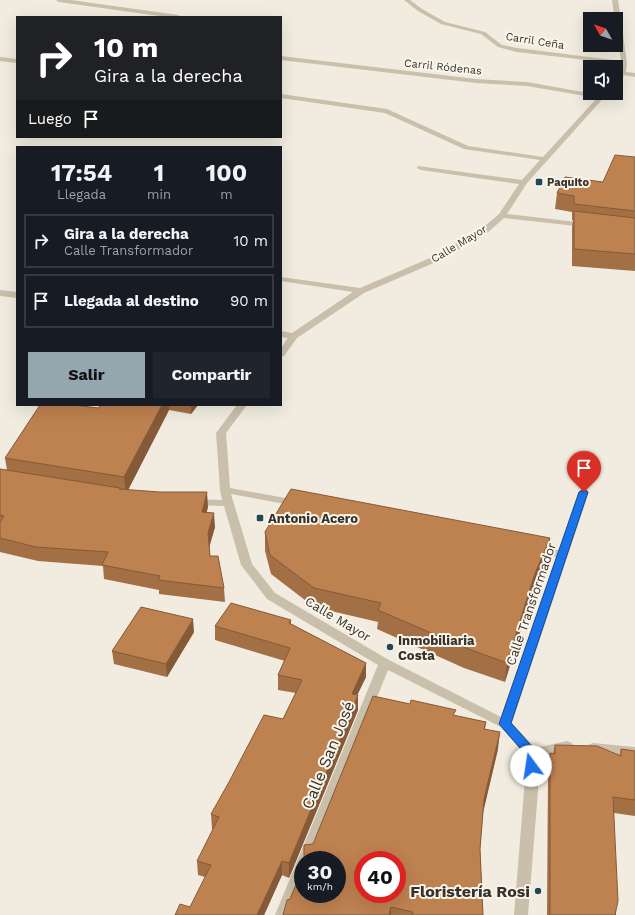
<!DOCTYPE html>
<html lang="es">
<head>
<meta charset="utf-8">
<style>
	:root { --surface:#171b24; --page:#20242c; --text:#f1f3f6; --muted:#9ea1a6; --line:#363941; --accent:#94a6ae }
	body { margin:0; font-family:"Work Sans",sans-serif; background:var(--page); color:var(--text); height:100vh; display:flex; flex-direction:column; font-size:15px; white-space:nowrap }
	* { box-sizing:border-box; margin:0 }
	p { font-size:13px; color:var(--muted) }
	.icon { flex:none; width:22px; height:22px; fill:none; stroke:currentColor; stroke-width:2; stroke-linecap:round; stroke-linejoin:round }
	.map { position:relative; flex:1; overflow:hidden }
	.panel { position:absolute; left:16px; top:146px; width:266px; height:260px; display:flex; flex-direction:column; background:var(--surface); border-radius:0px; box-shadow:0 4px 16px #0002 }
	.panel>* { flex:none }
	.banner { position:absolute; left:16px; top:16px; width:266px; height:122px; border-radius:0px; box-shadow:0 4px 16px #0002; background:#202124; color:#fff; overflow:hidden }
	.needle { width:26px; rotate:310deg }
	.controls { position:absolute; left:583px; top:12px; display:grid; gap:8px }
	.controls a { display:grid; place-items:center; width:40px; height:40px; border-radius:0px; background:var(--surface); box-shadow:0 4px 16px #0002; font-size:20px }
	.speed { position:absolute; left:294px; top:851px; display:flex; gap:8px; font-size:20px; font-weight:700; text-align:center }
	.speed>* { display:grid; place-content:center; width:52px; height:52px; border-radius:50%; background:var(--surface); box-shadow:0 4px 16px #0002; line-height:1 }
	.speed small { font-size:10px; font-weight:400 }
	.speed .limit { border:6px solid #d22; background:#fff; color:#111 }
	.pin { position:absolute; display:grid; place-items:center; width:34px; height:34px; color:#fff; margin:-41px -17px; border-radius:50% 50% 50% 0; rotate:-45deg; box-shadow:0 0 4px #0007 }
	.pin .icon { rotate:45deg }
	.me { position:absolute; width:44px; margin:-22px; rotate:346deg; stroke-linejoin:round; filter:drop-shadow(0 0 3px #0008) }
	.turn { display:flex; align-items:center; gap:14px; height:84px; padding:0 12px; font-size:18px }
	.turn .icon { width:52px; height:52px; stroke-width:2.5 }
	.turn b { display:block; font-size:28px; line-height:34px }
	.then { display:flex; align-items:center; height:38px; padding:0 12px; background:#0003; gap:8px; font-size:15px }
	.eta { display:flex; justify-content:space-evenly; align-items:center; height:68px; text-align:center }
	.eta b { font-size:24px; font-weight:700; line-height:28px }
	.button { display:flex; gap:8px; margin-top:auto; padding:8px 12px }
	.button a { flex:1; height:46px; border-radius:0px; background:var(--accent); color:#111; font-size:16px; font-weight:700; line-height:46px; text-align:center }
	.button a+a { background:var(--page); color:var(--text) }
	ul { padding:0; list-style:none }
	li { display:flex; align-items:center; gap:12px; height:54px; margin:0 8px 6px; padding:0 4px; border:2px solid var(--line); border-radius:0px }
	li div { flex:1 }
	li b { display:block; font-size:15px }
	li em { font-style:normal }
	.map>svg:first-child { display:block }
</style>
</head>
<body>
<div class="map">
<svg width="635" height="915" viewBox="0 0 635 915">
	<rect width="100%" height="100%" fill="#f1ecdf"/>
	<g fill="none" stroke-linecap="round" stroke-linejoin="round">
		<path fill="#c9bfab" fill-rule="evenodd" d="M56,0H71L178,15L181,17H166L59,2Z
			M404,0H410L422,9L445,22L485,32L502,45L517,48L621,61L612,0H618L627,63L626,72L635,73V77L624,75L616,83V77L620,73L621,64L517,52L498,47L481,34L441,24L418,11Z
			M281,56L476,79L527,82L600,95L601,93H608L527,183L507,214L585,223L589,225L585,227L504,218L486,234L436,262L364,293L297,338L284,356L281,357V348L288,338L281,337V331L292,333L353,292L281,281V277L360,288L430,258L480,230L499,214L519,184L421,170L417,168L418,166L522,180L540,160L464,149L385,113L281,98V94L387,109L468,146L543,157L597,98L527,86L476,83L281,60Z
			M0,57L17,59V63L0,61Z
			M0,290L17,292V298L0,296Z
			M237,405H247L226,433L230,488L296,500L301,503L296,506L231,494L252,564L275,593L389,660L501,717L556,557L532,551L531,549L532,547L536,546L559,550L579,492L584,489L589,492L512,723L535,748L567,741L572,743L573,746L572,749L567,751L538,757V791L528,915H514L524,791L525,754L501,727L388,670L312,860H303V881L289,915H275L378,665L267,599L241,565L224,506L194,505L189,502L194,499L222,500L220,490L216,433Z
			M593,743L635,747V757L588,751L587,748L588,745Z"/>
	</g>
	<path fill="#a36f45" d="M635,157V271L572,266V227L573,220H572V212L555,209L557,193L603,182Z
		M101,405H198L191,414L169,410L128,490L208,507L206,512L215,527L209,547L210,556L224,588L225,602L159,594V590L104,579L103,566L38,561L0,552V469L7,470L5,458L98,408Z
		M265,532L550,538L547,557L531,595L505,682L464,668L377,629L378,622L314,607L271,574L265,551Z
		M291,620V624L366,663V677L357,695H358V710L289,878L282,875L264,915H175L190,907L205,877L198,875L197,861L213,829H212L211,814L283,719L296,693L278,690V675L285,661L215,640V626Z
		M194,632L167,677L114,664L112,651Z
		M456,716L486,722L485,729L498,749L483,813L480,849L483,915H283L313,844Z
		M555,745L620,755L621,749L635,751V816L614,813L616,915H547L548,769L550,753L553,754Z"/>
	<path fill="#855a38" d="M162,405H169V410L126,494L124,477Z
		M191,405H198L191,414Z
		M207,492L208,507L203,527L202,512Z
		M214,513L215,527L209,548L208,533Z
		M550,538L547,557L531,595L505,682L507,663L534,576Z
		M193,619L194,632L167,677L166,664Z
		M366,663V677L351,708L352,694Z
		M358,695V710L289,878V863Z
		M500,732L498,749L482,816L484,799Z
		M282,861V875L264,915H257Z
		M391,907V915H389Z"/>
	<path fill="#be8150" stroke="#855a38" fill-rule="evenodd" d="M615,155L635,157V211L574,204V196L557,193L565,177L603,182Z
		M574,211L635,218V254L574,249Z
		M40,405H75L98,408L101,405H162L124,477L5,458Z
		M0,469L120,488L119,489L160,492H207L202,512L214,513L208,533L210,556H218L224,588L158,580L160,576L102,565L108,552L36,547L0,538V522L4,516L0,515Z
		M291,489L550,538L534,576L507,663L466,648L378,610L381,603L314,588L270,555L265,532Z
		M231,603L291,620L289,623L366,663L352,694L358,695L289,863L282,861L257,915H175L180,904L190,907L211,865L197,861L219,817L211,814L229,782L264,715L283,719L302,680L278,675L290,648L215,626Z
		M141,607L193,619L166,664L112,651Z
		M373,696L410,704L411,700L456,710L453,715L486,722L484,729L500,732L484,799L480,849L483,915H412L413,912L391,907L389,915H283L287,900L290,899L303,868V894H337V860H304V845L313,844ZM363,860H397V894H363Z
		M555,745L597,746L621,756V749L635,751V800L613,797L618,901L615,915H550V753L555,754Z"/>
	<path fill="#1a73e8" stroke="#114b97" d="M584,489L588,492L511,723L538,753L537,766L536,769L531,771L527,769L525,766L526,755L499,724L579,492Z"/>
	<g fill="#224856" stroke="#f9f5eb" stroke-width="1.5">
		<rect x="535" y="178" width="8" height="8" rx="2"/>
		<rect x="256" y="514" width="8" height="8" rx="2"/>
		<circle cx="390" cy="647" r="4"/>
		<circle cx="538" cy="891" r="4"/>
	</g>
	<g text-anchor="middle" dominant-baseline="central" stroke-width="4" stroke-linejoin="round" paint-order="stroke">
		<g font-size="11" fill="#37312a" stroke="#f9f5eb">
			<text transform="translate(535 41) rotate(9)">Carril Ceña</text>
			<text transform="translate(443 67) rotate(6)">Carril Ródenas</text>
			<text transform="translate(459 244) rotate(-31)">Calle Mayor</text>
		</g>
		<g font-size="11" font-weight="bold" fill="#37312a" stroke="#f9f5eb" text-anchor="start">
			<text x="547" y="182">Paquito</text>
		</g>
		<g font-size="13" font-weight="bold" fill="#37312a" stroke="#f9f5eb" text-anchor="start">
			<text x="268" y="518">Antonio Acero</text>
			<text x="398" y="640">Inmobiliaria<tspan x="398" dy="15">Costa</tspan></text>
		</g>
		<g font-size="13" fill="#37312a" stroke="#f9f5eb">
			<text transform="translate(531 604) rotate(-71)">Calle Transformador</text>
			<text transform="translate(338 619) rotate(31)">Calle Mayor</text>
		</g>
		<g font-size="16" fill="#37312a" stroke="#f9f5eb">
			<text transform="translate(328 755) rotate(-68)">Calle San José</text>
		</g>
		<g font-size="16" font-weight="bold" fill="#37312a" stroke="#f9f5eb" text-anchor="end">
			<text x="530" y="891">Floristería Rosi</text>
		</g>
	</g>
</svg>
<div class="controls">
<a><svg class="needle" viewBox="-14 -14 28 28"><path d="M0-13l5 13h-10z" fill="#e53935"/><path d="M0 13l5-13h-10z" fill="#9ea1a6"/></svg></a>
<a><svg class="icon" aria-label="sound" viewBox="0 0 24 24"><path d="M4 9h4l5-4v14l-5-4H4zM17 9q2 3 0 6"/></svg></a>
</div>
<div class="speed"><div>30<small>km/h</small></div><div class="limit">40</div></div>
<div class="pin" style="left:584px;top:492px;background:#d93025"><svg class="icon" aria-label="arrive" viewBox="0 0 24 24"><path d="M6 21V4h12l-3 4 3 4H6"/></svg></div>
<svg class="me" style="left:531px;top:766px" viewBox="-20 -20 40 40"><circle r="19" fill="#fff"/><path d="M0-13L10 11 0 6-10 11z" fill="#1a73e8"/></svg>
<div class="banner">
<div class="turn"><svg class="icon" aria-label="right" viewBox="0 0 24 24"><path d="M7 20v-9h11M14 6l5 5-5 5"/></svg><div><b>10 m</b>Gira a la derecha</div></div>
<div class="then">Luego<svg class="icon" aria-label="arrive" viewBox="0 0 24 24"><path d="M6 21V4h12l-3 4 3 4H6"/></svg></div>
</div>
<section class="panel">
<div class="eta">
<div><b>17:54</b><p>Llegada</p></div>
<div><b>1</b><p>min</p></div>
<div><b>100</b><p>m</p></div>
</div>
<ul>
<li><svg class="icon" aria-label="right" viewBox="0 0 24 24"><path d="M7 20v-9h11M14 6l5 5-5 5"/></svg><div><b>Gira a la derecha</b><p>Calle Transformador</p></div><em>10 m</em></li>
<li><svg class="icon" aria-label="arrive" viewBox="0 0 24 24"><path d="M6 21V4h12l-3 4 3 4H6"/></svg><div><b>Llegada al destino</b></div><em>90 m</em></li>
</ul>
<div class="button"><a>Salir</a><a>Compartir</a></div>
</section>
</div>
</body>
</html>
